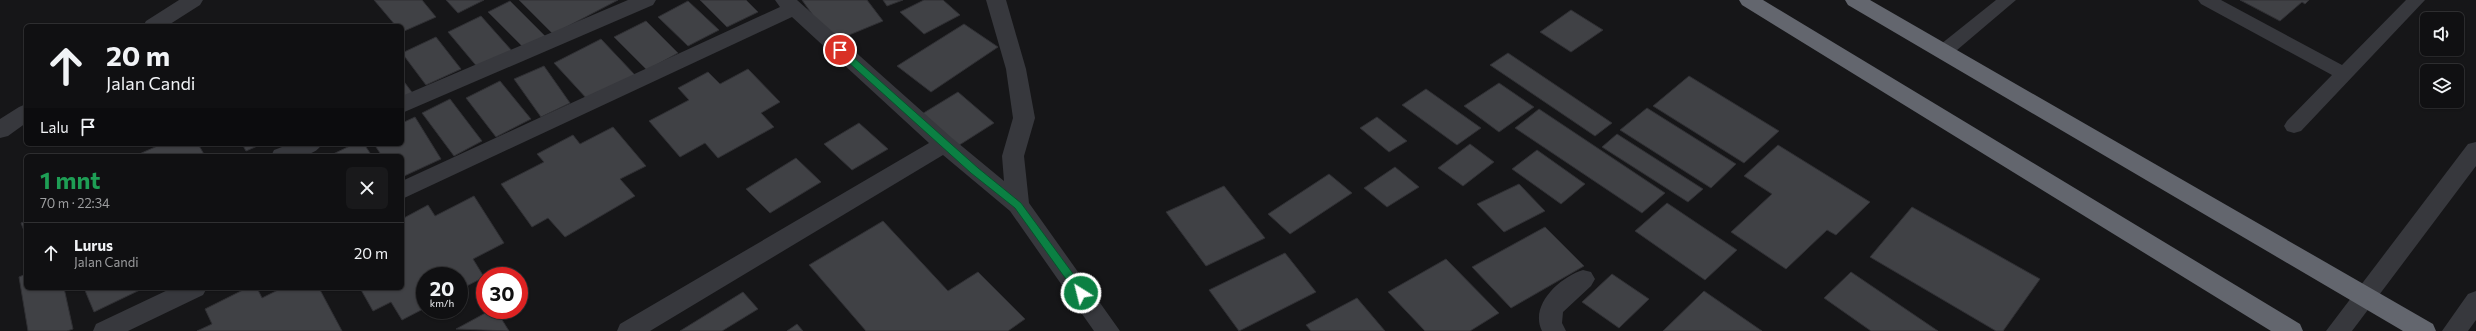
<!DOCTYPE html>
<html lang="id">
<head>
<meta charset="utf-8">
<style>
	:root { --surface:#101012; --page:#19191b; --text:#f1f3f6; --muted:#9c9d9f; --line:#303032 }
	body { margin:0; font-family:Commissioner,sans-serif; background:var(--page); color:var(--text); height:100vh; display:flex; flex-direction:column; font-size:15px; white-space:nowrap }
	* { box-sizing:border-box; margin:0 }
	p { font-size:13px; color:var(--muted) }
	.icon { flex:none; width:22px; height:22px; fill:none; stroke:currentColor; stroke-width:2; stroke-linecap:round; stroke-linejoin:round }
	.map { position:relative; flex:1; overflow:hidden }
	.panel { position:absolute; left:24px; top:154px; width:380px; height:136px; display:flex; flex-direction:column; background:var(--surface); border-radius:6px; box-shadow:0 1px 3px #0004,0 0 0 1px var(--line) }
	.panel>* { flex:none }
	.guide { position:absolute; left:24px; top:24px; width:380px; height:122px; border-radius:6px; box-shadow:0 1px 3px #0004,0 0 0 1px var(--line); background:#101012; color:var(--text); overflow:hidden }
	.fabs { position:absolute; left:2420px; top:12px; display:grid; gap:8px }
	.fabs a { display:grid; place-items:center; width:44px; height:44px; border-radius:6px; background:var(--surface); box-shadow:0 1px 3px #0004,0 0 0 1px var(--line); font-size:20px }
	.speed { position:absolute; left:416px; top:267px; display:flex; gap:8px; font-size:20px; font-weight:700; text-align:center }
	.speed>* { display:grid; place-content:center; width:52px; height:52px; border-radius:50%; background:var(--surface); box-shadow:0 1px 3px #0004,0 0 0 1px var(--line); line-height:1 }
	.speed small { font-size:10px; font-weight:400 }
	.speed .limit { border:6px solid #d22; background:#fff; color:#111 }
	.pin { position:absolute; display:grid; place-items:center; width:34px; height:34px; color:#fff; margin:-17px; border:2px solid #fff; border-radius:50%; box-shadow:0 1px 4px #0007 }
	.me { position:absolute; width:44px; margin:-22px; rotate:324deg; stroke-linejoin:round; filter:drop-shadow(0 0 3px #0008) }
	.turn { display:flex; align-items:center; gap:14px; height:84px; padding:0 16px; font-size:18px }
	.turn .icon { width:52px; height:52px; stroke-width:2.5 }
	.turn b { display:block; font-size:28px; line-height:34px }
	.then { display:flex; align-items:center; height:38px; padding:0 16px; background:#0003; gap:8px; font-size:15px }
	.round { display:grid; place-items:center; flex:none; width:42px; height:42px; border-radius:6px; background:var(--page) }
	.headline { display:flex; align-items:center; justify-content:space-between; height:68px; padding:0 16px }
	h1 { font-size:24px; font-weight:700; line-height:30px; color:#1e9e55 }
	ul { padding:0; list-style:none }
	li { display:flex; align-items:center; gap:12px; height:60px; padding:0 16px; border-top:1px solid var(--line) }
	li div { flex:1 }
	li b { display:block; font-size:15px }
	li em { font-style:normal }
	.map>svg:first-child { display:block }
</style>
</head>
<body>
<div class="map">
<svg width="2476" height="331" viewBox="0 0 2476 331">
	<rect width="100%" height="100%" fill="#161618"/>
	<path fill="#404145" stroke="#303034" d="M374,0H422L436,17L402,32V26H396Z
		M446,0H484L458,13Z
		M519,0H618L553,34Z
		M700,0H746L758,12L727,27Z
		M802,0H867L883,21L832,42Z
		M883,0H903L887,6Z
		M924,0H943L960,15L924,34L900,12Z
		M2240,0H2309L2305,4L2302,2L2280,21Z
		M510,1L545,36L523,47L488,12Z
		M688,1L719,30L688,46L658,17Z
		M1571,10L1603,30L1571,52L1540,32Z
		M481,16L513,52L479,69L448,32Z
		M646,21L678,53L647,70L614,37Z
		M964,24L998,47L931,92L897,66Z
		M436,37L461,69L426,85L402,53Z
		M601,39L635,75L588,100L554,63Z
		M1508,53L1612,123L1595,136L1490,65Z
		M544,66L570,103L541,117L514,79Z
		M748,69L780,102L761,113L774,127L718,158L705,143L680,157L649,121L689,100L678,88L708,72L720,84Z
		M1689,76L1779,131L1744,163L1653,106Z
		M402,79L414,95L402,101Z
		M500,81L531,119L496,137L466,98Z
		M1499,83L1534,107L1499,132L1464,106Z
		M1426,89L1481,128L1457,145L1402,105Z
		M958,92L994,123L953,149L917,117Z
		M450,99L482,141L454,156L422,113Z
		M1647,108L1736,164L1711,188L1620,130Z
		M1539,109L1665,193L1642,213L1515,128Z
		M415,117L441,159L402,177V156H382L374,144H402V123Z
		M1377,117L1407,141L1389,152L1360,128Z
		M859,123L888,149L852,170L824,144Z
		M613,127L646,166L620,179L635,196L565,237L548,218L532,227L501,184L544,162L537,154L573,135L580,144Z
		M1617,134L1703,189L1688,202L1602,147Z
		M162,144H198L205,156L137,155Z
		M242,144H262L246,151Z
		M354,144H364L372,156H329Z
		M1470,144L1494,162L1463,186L1438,168Z
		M1778,145L1870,202L1836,235L1827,230L1786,269L1731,232L1772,194L1744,176Z
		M1537,150L1585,184L1561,204L1512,169Z
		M796,158L821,182L770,213L746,189Z
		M1395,167L1419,187L1387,207L1364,188Z
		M1329,174L1352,193L1290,234L1268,214Z
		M1519,184L1545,211L1504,232L1477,204Z
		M1224,186L1265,238L1206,266L1166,212Z
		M474,196L504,243L473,259L484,277L459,290V276H425V308L402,320L391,302L373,311L360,288H402V219L428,205L435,216Z
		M1667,203L1737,250L1705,280L1635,231Z
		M1912,207L2040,279L2003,331H1996L1870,257Z
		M26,221V236L21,223Z
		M883,221L948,291L978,272L1025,319L1008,331H866L809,265Z
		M1545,227L1584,266L1511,308L1472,267Z
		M1285,253L1316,292L1239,331L1209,290Z
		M1446,259L1499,313L1470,331H1425L1388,292Z
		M1851,272L1938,331H1871L1824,298Z
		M26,274V288H64L73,329L67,331H28L19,277Z
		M1612,274L1649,299L1619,328L1582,302Z
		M84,288H144L94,312Z
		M247,288H257L262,298L282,288H319L342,331H197L212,324L205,309Z
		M1704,291L1762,331H1663Z
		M743,292L758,309L722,331H680Z
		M1357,298L1385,331H1311L1306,325Z
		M491,310H496L509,331L456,329Z
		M797,324L803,331H787Z"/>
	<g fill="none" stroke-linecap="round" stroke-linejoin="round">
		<path fill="#37383d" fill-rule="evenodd" d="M1996,0H2016L1950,56L1943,58L1936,56L1934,52L1936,48Z
			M2198,0H2221L2342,65L2406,0H2425L2301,131L2294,133L2287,131L2284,126L2287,121L2332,75L2201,4Z"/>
		<path fill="#37383d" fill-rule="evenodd" d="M179,0H203L200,5L167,26H143L146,21Z
			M628,0H656L653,5L402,113V96Z
			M775,0H797L952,138L1004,181L1002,156L1013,118L1006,69L986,0H1006L1026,69L1035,118L1024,156L1029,203L1120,331H1094L1010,211L943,155L650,331H617L620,324L929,143L792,17L402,199V181L780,7Z
			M26,104V123L8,136L0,138V119L19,107Z
			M2476,142V166L2352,331H2326L2468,144Z
			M290,144H322C313,160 287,156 271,156L274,150Z
			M1583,270L1591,272L1595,279L1591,286L1563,312L1562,323L1566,331H1542C1529,305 1560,277 1583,270Z
			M172,288H207L203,295L128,331H93L96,324Z
			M2476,291V320L2468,331H2442L2468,294Z"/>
		<path fill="#63666e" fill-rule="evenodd" d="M1739,0H1763L2300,324L2303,331H2271L1742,5Z
			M1845,0H1870L2433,324L2436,331H2403L1848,5Z"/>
	</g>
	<path fill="#0b8043" stroke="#07532c" d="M837,48H843L978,168L1021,203L1085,290V296H1078L1015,208L971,173L837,52Z"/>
</svg>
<div class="fabs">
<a><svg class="icon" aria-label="sound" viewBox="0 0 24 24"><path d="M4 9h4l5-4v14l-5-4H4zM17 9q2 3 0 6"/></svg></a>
<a><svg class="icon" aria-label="layers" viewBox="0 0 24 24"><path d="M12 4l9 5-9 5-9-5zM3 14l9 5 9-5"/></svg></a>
</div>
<div class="speed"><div>20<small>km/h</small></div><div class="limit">30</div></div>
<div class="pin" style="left:840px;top:50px;background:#d93025"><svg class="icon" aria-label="arrive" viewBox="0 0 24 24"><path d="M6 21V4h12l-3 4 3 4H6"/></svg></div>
<svg class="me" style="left:1081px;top:293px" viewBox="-20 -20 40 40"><circle r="17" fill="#0b8043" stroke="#fff" stroke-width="3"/><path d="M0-11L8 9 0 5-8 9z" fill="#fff"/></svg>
<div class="guide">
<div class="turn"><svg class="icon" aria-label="ahead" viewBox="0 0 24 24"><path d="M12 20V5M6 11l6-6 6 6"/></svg><div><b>20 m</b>Jalan Candi</div></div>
<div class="then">Lalu<svg class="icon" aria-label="arrive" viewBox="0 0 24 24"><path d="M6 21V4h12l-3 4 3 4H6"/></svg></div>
</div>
<section class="panel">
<div class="headline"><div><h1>1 mnt</h1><p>70 m · 22:34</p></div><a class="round"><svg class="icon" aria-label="close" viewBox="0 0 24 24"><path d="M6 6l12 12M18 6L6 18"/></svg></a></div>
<ul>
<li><svg class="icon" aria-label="ahead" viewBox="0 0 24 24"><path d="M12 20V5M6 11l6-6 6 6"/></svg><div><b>Lurus</b><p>Jalan Candi</p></div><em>20 m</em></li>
</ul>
</section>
</div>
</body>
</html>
